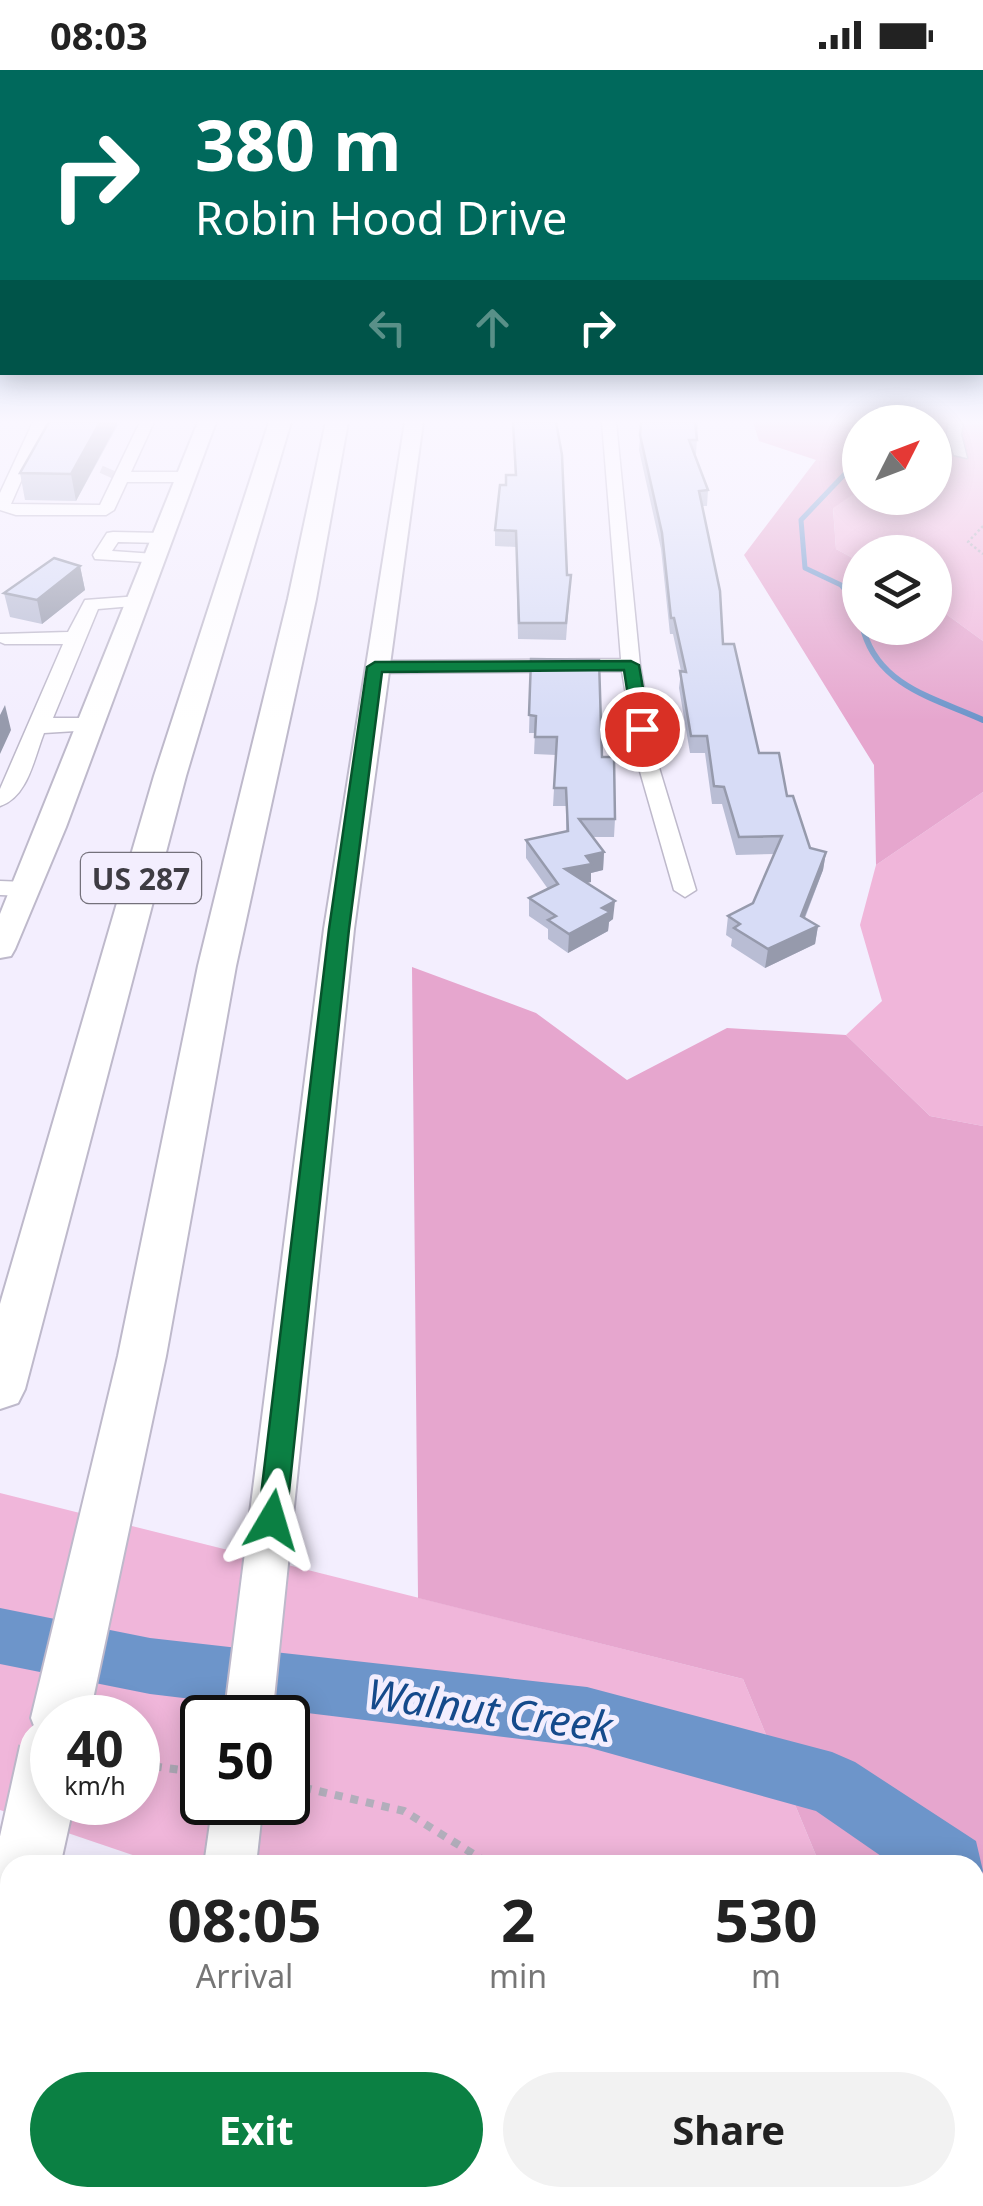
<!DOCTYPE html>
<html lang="en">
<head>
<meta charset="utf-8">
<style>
	:root { --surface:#fff; --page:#f2f2f2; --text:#222; --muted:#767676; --accent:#0b8043 }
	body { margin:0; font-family:"Noto Sans",sans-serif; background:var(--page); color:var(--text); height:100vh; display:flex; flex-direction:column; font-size:38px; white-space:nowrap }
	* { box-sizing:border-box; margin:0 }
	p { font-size:32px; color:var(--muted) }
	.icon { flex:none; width:55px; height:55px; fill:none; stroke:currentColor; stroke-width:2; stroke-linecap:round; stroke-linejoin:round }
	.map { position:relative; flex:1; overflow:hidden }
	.panel { position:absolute; left:0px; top:1785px; width:985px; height:352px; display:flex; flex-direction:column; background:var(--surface); border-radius:30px 30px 0 0; box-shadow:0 5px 25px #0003 }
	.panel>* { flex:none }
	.guide { position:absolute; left:0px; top:0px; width:985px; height:305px; box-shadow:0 5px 25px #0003; background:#00695c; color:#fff; overflow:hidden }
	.needle { width:65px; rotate:48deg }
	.controls { position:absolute; left:842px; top:335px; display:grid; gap:20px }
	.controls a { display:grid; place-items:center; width:110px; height:110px; border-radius:50%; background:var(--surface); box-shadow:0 5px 25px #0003; font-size:50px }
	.speed { position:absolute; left:30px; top:1625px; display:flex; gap:20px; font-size:50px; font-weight:700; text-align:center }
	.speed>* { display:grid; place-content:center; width:130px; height:130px; border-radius:50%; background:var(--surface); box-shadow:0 5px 25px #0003; line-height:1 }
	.speed small { font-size:25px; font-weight:400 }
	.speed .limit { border:5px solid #111; border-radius:15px; background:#fff; color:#111 }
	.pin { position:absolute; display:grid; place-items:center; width:85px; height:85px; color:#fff; margin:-42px; border:5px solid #fff; border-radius:50%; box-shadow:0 2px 10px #0007 }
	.me { position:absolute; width:110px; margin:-55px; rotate:7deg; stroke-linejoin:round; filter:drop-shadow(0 0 8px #0008) }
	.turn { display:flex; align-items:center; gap:35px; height:210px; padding:0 30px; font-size:45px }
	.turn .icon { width:130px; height:130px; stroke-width:2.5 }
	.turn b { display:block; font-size:70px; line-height:85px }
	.lanes { display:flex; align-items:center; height:95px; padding:0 30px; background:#0003; justify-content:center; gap:50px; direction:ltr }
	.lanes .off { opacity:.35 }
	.eta { display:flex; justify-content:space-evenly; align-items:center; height:170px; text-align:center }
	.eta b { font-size:60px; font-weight:700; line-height:70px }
	.action { display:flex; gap:20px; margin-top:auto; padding:20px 30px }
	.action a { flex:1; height:115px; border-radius:60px; background:var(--accent); color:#fff; font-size:40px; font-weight:700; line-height:115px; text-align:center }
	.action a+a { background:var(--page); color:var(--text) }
	.status { display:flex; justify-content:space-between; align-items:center; height:70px; padding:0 50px; background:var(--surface); direction:ltr }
	.status svg { height:28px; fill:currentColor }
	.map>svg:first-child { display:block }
</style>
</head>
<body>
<div class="status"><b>08:03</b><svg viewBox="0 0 49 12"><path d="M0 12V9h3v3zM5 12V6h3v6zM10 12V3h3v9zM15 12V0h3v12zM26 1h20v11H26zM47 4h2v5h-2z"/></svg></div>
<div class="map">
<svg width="983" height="2136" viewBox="0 0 983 2136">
	<rect width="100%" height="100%" fill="#f3eefe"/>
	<path fill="#f0b6da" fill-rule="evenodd" d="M942,352H983V571L935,536V482H860V492L836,479L833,437L860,420V428H935V359Z
		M983,722V1056L930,1046L846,965L882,931L860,855L876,795Z
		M0,1423L743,1609L820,1795H162L0,1740ZM52,1648H138V1732H52ZM202,1648H288V1732H202Z
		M975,1970L983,1973V2136H279L280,2128H975Z"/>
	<path fill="#e6a6ce" d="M753,352H942L935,359V352H860V420L833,438L836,479L860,492V558H935V536L983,571V722L876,795L874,695L744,485L816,390L759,371Z
		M412,897L536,943L627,1010L727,958L846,965L930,1046L983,1056V1973L975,1970V1795H820L743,1609L418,1528Z"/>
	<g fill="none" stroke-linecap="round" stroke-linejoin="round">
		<path stroke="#6d95ca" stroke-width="5" d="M860,388L801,450L805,498L841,515L855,531L852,542L860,553
			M863,558L865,565"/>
		<path stroke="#6d95ca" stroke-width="6" d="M864,562C880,617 937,629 983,650"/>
		<path fill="#6d95ca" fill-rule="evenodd" d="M0,1538L150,1568L587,1617L832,1682L855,1692L976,1771L983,1801L975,1819V1795H894L816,1741L587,1677L150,1624L0,1594Z"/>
		<path stroke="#cfcad9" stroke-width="16" stroke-dasharray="16 9" stroke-linecap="butt" d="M107,406L110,399"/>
		<g stroke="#beb9cb" stroke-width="3">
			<path id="minor" d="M33,352H47L11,434L100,435L140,352H154L131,402H186L194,407L186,412H127L114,440L106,445H16L0,440V423Z
				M602,352H616L640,595L657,691L696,820L685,827L674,820L637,691L622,601L375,603L366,597L375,591L621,589Z
				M949,352H963L961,364L967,388L954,385L947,364Z
				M113,462L163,463L171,468L163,473L118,472L112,481L155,484L163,489L161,493L95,489L93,485L107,463Z
				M139,526L148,531L145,535L98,539L53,648H92L102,654L92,660L44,663C34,688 28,727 0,736V719L63,574H5L0,572V564L68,562L85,530Z
				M0,811L26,812L37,819L26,826L0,825Z"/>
		</g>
		<g stroke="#beb9cb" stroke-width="4">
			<path id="major" d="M198,352H216L66,757L15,879L11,886L0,888V844Z
				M405,352H423L354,859L272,1648H224L324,859Z
				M213,1732H263L256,1795H204Z
				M158,2128H218L217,2136H157Z"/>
		</g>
		<g stroke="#beb9cb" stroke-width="4">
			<path id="highway" d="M269,352H291L186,706L25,1319L18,1333L0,1339V1234L154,706Z
				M326,352H348L316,529L236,896L166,1286L89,1648H52V1673L39,1668L31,1648L118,1286L198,896L288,529Z
				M10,1837V1947L0,1951V1842Z"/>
		</g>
		<path stroke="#b2aebb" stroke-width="2.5" stroke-dasharray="2.5 2.5" stroke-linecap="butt" d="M983,456L968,472L983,484"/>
		<path stroke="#b2aebb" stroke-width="8" stroke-dasharray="8 8" stroke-linecap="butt" d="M138,1694L202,1703
			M288,1714L404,1741L491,1795
			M787,2128L789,2136"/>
		<use href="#minor" fill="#fff" fill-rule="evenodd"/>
		<use href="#major" fill="#fff" fill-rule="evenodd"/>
		<use href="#highway" fill="#fff" fill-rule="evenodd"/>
		<g stroke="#beb9cb" stroke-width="69" stroke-linecap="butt">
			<path id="highway-bridge" d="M27,1795L52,1682"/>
		</g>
		<use href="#highway-bridge" stroke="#fff" stroke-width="65"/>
	</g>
	<path fill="#b9bdd4" d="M512,352L567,505H571L566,570L518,569L516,477L495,476V460L506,415L515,405Z
		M641,352H698L696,384H694L708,420L707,436H702L723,574L759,683L787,726L810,778L826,782L823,800L805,848L818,856L815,874L765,898L731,876L732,869L726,865L728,846L753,833L774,784L736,785L722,734H712L705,683H690L679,618L681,601L673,564H670L661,479L639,380Z
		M119,353L76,431L25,430L20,403Z
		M80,496L85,520L42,554L10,547L4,523Z
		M531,589L602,687L615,749L614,767H593L604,782L603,800L591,803V812L586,813L613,849L609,852L608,861L568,883L548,869V859L529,846V828L548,819L526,788V770L566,761V736H553L556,685L534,684L535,663H529Z"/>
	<path fill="#969aac" d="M100,352H118L76,431L71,404Z
		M80,496L85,520L42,554L37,530Z
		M5,635L11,660L0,684V645Z
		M604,782L603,800L591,803V812L564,818L565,799L586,786Z
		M826,782L823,800L798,864L801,846Z
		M615,831L613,849L609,852L608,861L568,883L569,864L602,838Z
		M818,856L815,874L765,898L768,879Z"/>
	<path fill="#d7dcf6" stroke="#969aac" stroke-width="2.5" d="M49,352H100L71,404L20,403Z
		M513,352H556L562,385L567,505H571L566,553H519L516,461L495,460L500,415H506V405H516Z
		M641,352H695L697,370H689L708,420L699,421L720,521L723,574H734L759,683H779L787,726H793L810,778L826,782L801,846L818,856L768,879L734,858L740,854L728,846L753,833L782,766L739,767L724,717L714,716L707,666H691L680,601L686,602L674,548H671L662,463L640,365Z
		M54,488L80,496L37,530L4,523Z
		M531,589L599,590L602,687H614L615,749H579L604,782L586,786L592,794L565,799L615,831L602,838L610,842L569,864L548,850L556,846L529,828L558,814L526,770L568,761L566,718H554L557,667H535L536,646L529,645Z"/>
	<linearGradient id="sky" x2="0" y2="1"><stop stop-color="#77a8dc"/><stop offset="0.54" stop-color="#faf7ff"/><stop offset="1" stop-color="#faf7ff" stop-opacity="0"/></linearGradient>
	<rect width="983" height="651" fill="url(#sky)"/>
	<path fill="#0b8043" stroke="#07532c" stroke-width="2.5" d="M631,591L639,595L650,659L642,664L633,659L624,600L382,602L349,859L286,1450L282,1459L272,1463L262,1459L258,1450L329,859L367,597L375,592Z"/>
	<g text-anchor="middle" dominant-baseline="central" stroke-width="10" stroke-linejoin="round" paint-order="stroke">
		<rect fill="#f3eefe" stroke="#74717b" stroke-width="2.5" x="81" y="783" width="120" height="50" rx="8"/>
		<g font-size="30" font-weight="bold" fill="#3e3c43">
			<text x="141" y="808">US 287</text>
		</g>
		<g font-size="42" font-style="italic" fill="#154a8b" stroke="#f3eefe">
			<text transform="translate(490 1639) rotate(8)">Walnut Creek</text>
		</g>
	</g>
</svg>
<div class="controls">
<a><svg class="needle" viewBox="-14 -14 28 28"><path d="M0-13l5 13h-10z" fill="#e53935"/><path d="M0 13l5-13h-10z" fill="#767676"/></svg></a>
<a><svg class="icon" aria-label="layers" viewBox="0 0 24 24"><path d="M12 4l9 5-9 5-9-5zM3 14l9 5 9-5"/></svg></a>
</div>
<div class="speed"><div>40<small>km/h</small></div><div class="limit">50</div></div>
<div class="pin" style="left:642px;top:659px;background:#d93025"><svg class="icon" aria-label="arrive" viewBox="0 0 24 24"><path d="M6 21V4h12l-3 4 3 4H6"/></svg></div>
<svg class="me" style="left:272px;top:1450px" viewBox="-20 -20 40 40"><path d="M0-17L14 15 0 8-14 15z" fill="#0b8043" stroke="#fff" stroke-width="4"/></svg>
<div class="guide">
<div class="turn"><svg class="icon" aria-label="right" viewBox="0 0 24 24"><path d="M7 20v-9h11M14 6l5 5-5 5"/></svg><div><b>380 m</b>Robin Hood Drive</div></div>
<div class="lanes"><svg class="icon off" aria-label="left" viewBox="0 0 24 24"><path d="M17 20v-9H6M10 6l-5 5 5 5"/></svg><svg class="icon off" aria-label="ahead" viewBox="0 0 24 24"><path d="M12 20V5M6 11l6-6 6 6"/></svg><svg class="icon" aria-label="right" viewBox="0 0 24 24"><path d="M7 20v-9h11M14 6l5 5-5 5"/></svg></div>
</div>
<section class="panel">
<div class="eta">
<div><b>08:05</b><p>Arrival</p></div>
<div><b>2</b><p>min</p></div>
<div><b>530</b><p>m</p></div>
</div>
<div class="action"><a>Exit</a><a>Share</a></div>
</section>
</div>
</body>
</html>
